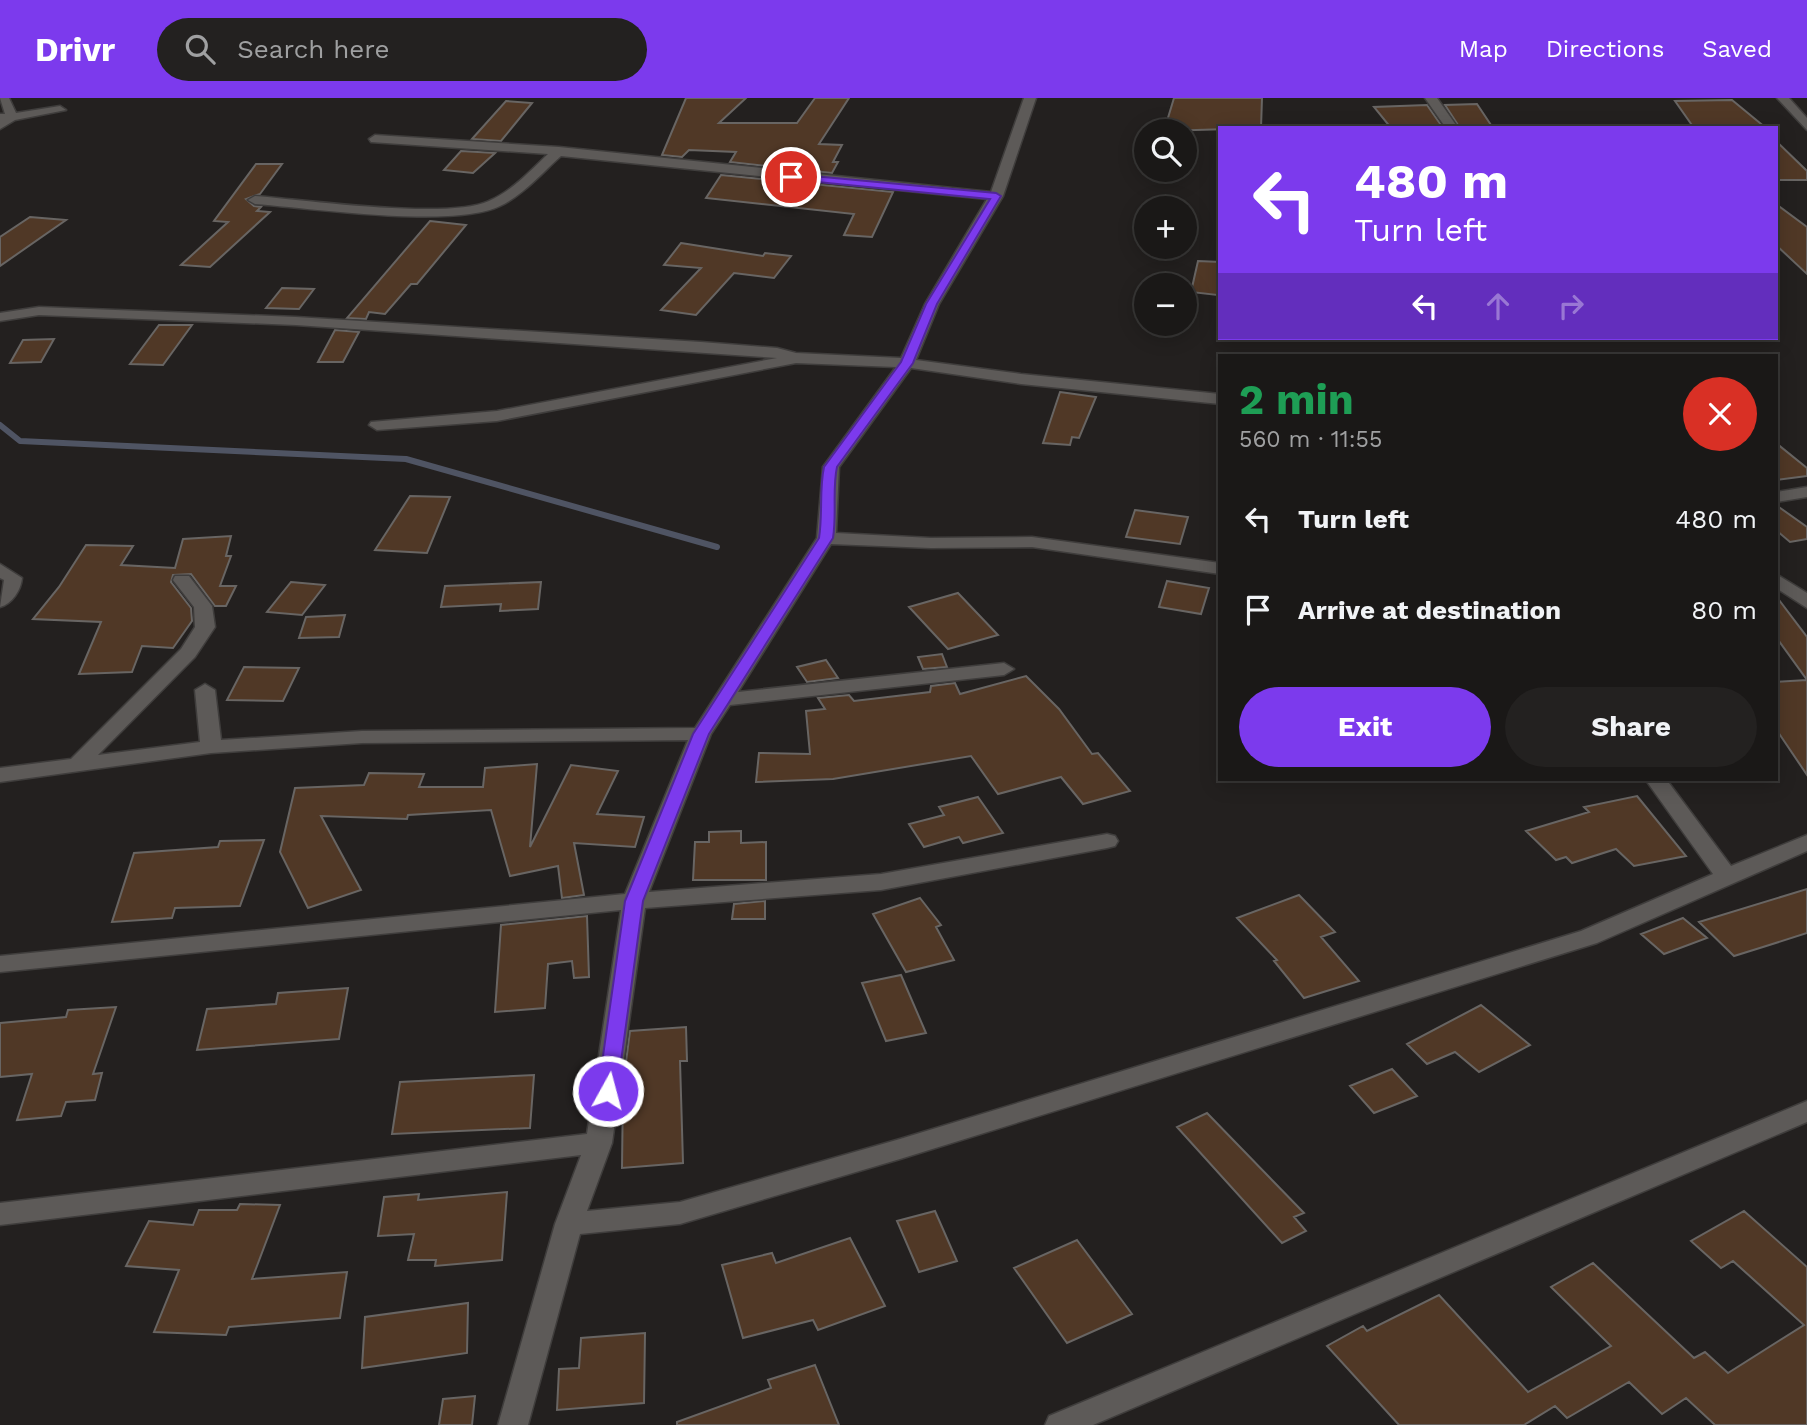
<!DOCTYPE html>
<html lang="en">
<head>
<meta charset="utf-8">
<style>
	:root { --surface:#1a1817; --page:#232120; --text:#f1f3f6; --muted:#9fa0a1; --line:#383736; --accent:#7c3aed }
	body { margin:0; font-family:"Work Sans",sans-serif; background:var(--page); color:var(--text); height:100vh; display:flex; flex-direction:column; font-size:26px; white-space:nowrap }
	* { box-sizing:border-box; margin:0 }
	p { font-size:23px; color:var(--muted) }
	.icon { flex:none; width:38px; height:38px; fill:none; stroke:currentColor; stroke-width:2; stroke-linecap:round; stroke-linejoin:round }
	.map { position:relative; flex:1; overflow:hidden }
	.details { position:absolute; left:1218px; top:256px; width:560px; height:427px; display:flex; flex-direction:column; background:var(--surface); border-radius:0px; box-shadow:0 4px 18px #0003,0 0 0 2px var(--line) }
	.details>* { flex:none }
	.banner { position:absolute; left:1218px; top:28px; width:560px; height:214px; border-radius:0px; box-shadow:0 4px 18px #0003,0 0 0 2px var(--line); background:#7c3aed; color:#fff; overflow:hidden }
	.tools { position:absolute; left:1134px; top:21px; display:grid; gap:14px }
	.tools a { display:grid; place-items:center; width:63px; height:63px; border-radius:50%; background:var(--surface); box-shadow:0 4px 18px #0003,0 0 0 2px var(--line); font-size:35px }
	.pin { position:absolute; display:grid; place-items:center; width:60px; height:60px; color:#fff; margin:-30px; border:4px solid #fff; border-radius:50%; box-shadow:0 2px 7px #0007 }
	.me { position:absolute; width:77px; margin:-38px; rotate:7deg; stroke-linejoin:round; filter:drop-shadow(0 0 5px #0008) }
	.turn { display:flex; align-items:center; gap:24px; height:147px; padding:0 21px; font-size:32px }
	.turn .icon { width:91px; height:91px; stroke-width:2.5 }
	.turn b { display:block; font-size:49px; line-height:60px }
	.lanes { display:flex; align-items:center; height:66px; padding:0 21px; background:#0003; justify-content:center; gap:35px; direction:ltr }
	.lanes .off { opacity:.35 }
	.round { display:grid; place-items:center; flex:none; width:74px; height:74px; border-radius:37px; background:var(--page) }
	.headline { display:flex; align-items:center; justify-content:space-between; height:119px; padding:0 21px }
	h1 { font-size:42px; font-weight:700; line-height:52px; color:#1e9e55 }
	.action { display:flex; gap:14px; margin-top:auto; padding:14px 21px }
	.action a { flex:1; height:80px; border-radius:42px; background:var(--accent); color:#fff; font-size:28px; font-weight:700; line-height:80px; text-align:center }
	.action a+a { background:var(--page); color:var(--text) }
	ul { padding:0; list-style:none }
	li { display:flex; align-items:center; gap:21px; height:91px; padding:0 21px }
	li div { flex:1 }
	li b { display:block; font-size:26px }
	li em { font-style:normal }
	header { display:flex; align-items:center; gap:42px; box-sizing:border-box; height:98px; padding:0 35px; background:var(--accent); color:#fff }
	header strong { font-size:33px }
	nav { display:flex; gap:38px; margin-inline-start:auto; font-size:24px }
	.search { width:490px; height:63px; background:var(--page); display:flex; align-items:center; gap:18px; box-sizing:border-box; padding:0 24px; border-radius:38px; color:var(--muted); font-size:26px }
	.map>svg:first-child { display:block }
</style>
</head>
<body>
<header>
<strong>Drivr</strong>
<div class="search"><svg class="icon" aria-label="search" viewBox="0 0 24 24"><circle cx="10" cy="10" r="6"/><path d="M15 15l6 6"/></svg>Search here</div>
<nav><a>Map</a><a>Directions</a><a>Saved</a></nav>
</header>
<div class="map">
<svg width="1807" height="1327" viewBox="0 0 1807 1327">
	<rect width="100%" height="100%" fill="#23201f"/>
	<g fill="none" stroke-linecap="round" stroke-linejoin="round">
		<path stroke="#4f5463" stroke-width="6" d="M0,327L20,343L406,361L717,449"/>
	</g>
	<path fill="#503826" stroke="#686563" stroke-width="2" d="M686,0H746L719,25H797L815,0H849L819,46L842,47L833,64H838L832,75L730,64L736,54L689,52L682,59L662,57Z
		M1174,0H1262L1261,30L1164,33Z
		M1732,2L1766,30H1694L1675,3Z
		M506,3L532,5L501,43L472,41Z
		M1477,6L1493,30H1460L1445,7Z
		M1427,7L1443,30H1391L1374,9Z
		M1776,43L1807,73V82H1776Z
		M461,53L495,55L473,75L444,72Z
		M256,66H282L260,96L246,101L254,108L261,109L257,113L270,114L210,169L181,167L228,124L214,123Z
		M721,77L893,94L872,139L844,137L854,116L706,100Z
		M1776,106L1807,129V176L1776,147Z
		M30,119L66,122L0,168V139Z
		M430,123L466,127L417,186H411L385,216L369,214L366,221L347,220Z
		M681,145L763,158L765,155L791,158L774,180L734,175L696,217L661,212L701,170L664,167Z
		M1198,163L1220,164L1217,197L1191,194Z
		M282,190L314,191L299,211L266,210Z
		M159,227H192L163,267L130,266Z
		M335,232L359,234L343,264H318Z
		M54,241L41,264L10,265L23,242Z
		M1060,294L1096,299L1079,340L1072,339L1070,347L1043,345Z
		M1776,345L1807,370V378L1776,382Z
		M410,398L450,399L427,455L375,452Z
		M1776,407L1807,429V441L1790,444L1776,432Z
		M1135,412L1188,419L1180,446L1126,439Z
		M231,438L226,458H231L220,488H236L226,508H215L191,476L173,477L171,484L191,510L192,523L173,550L142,548L132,574L79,576L101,524L33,521L59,489L86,447L133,448L121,467L175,470L183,441Z
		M1167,483L1209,490L1201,516L1159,509Z
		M291,484L325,487L302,517L267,514Z
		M541,484L538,511L500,513L501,506L441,509L445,488Z
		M958,495L998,537L948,551L909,509Z
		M1776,498L1807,539V677L1776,631V584L1807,582L1776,539Z
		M345,517L339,539L299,540L306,519Z
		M942,556L947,569L923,571L918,559Z
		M826,562L838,580L807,584L797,569Z
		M244,569L299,570L283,603L227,602Z
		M1026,578L1059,611L1092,656L1098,655L1130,693L1083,706L1061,679L998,696L971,658L833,681L756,684L759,655L810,656L806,613L825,611L818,600L849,597L854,603L930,594L931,588L955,585L960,596Z
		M537,666L530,749L571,667L618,673L597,716L644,719L635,749L574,745L584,797L562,800L558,768L510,778L491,712L408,717L407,721L321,718L361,792L308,810L280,754L295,690L364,687L369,675L424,676L419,689H483L485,670Z
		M1637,698L1686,758L1634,768L1616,751L1572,765L1566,759L1556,762L1526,733L1589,714L1584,709Z
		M978,699L1003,735L963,745L959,739L924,749L909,726L944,717L939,709Z
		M741,733V745L766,744V782H693L695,744H709V734Z
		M264,742L240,808L175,810L172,820L112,824L134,755L218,749L220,743Z
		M1807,791V835L1763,849L1734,858L1699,824Z
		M1299,797L1335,834L1321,839L1359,883L1304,900L1274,863L1277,862L1237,820Z
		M920,800L941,827L936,829L954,862L906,874L873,816Z
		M765,803V821H732L734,806Z
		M587,818L589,879L574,880L572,863L548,866L545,910L495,914L501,827Z
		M1683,820L1707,840L1664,856L1641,836Z
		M901,877L926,935L886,943L862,885Z
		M348,890L339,941L197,952L207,911L276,906L278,895Z
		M1481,907L1530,947L1479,974L1455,954L1427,966L1407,946Z
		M116,909L93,976L102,975L95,1002L66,1004L61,1018L17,1022L32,976L0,979V925L66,919L68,912Z
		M686,929L687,963H680L683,1065L622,1070L623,987L630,933Z
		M1392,971L1417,998L1374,1015L1350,988Z
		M534,977L530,1030L392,1036L400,984Z
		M1207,1015L1304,1115L1294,1119L1306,1133L1282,1145L1177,1029Z
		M507,1094L502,1162L435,1168L436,1162H408L414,1136L378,1138L384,1099L419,1096L418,1102Z
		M240,1106L280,1107L252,1181L347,1174L340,1220L229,1229L226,1237L154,1234L179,1172L126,1168L149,1123L193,1127L199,1112H237Z
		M935,1113L957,1163L919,1174L897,1123Z
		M1744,1113L1807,1169V1327H1715L1686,1300L1662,1316L1629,1284L1567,1320L1555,1308L1524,1327H1399L1327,1248L1363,1228L1367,1233L1439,1197L1528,1294L1611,1248L1551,1189L1593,1165L1694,1260L1705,1254L1728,1275L1804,1227L1733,1163L1721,1170L1691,1143Z
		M850,1140L885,1208L818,1232L813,1222L743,1240L722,1167L772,1155L776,1165Z
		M1077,1142L1132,1216L1067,1245L1014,1170Z
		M468,1205L467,1255L362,1270L365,1219Z
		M645,1235L644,1305L557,1312L559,1271L579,1270L581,1240Z
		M815,1267L839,1327H677V1324L771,1290L768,1282Z
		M475,1298L472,1327H439L443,1301Z"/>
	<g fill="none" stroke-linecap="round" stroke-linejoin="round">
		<g stroke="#3f3d3c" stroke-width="3">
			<path id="minor" d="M0,0H9L16,15L60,8L66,12L15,22L0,31V16H5Z
				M1024,0H1036L1003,98L939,206L916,262L1021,276L1220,296V306L1021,286L911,270L839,369L836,435L931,440L1032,439L1220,465V476L1032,449L931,450L831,446L738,594L1004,565L1014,571L1004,577L730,607L711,636L649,794L881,776L1107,736L1115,738L1118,743L1115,748L1107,750L881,792L645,810L612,1045L587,1113L680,1104L900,1041L1581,833L1713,776L1645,681H1666L1731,768L1807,737V753L1597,845L900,1061L680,1126L580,1136L528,1327H498L555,1126L581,1057L0,1127V1105L587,1036L621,812L0,874V858L625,796L688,642L362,645L211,655L0,684V670L71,661L181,551L195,529L194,509L173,482L175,478H189L212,508L215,529L195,559L98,657L200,644L195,592L205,586L215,592L221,642L362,633L695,630L817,440L823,369L896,269L796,265L497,323L377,332L369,327L371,324L497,313L777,260L296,227L39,217L0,223V215L39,209L296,219L701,244L777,250L796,255L901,260L925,206L987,101L561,58C542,75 523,97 500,108C453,131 311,110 255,106L248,102L255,98C306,102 448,122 489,103C512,93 530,73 548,56L371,44L369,41L375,37L559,49L991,94Z
				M1425,0H1437L1458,30H1446Z
				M1777,0H1789L1807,20V32Z
				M1807,389V399L1776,404V394Z
				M0,466L22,480C21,492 12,506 0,509L4,482L0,480Z
				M1776,476L1807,495V510L1776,490Z
				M1807,1003V1024L1093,1327H1045L1049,1318Z"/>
		</g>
		<use href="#minor" fill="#5d5a58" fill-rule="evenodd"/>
	</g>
	<path fill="#7c3aed" stroke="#51269a" stroke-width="2" d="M791,76L996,95L1001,98L937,206L913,265L837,369C832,392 837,415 833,440L709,636L643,803L617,993L608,1001L598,993L625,803L693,636L819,440C823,415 819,392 824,369L901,264L926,206L990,101L787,81Z"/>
</svg>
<div class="tools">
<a><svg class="icon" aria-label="search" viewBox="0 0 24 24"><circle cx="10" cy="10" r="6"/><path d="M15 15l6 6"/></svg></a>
<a>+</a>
<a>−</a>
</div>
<div class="pin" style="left:791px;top:79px;background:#d93025"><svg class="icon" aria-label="arrive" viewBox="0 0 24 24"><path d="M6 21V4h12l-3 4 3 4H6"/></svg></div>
<svg class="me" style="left:608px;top:993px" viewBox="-20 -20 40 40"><circle r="17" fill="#7c3aed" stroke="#fff" stroke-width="3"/><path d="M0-11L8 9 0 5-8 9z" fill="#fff"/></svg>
<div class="banner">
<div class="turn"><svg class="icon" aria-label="left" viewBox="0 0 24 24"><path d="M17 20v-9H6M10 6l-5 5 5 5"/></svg><div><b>480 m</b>Turn left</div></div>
<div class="lanes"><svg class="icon" aria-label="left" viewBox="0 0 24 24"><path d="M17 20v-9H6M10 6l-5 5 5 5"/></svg><svg class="icon off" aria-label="ahead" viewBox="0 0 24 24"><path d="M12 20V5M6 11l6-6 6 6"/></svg><svg class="icon off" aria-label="right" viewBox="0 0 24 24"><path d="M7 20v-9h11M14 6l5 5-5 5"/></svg></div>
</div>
<section class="details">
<div class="headline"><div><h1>2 min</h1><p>560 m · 11:55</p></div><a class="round" style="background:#d93025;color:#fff"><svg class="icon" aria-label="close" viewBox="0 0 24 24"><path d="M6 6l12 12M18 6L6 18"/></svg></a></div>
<ul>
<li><svg class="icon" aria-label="left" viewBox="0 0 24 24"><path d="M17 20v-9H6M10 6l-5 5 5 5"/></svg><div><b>Turn left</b></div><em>480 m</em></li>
<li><svg class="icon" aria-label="arrive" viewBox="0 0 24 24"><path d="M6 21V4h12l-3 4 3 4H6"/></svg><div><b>Arrive at destination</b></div><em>80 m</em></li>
</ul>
<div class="action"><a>Exit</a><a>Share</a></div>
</section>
</div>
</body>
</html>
